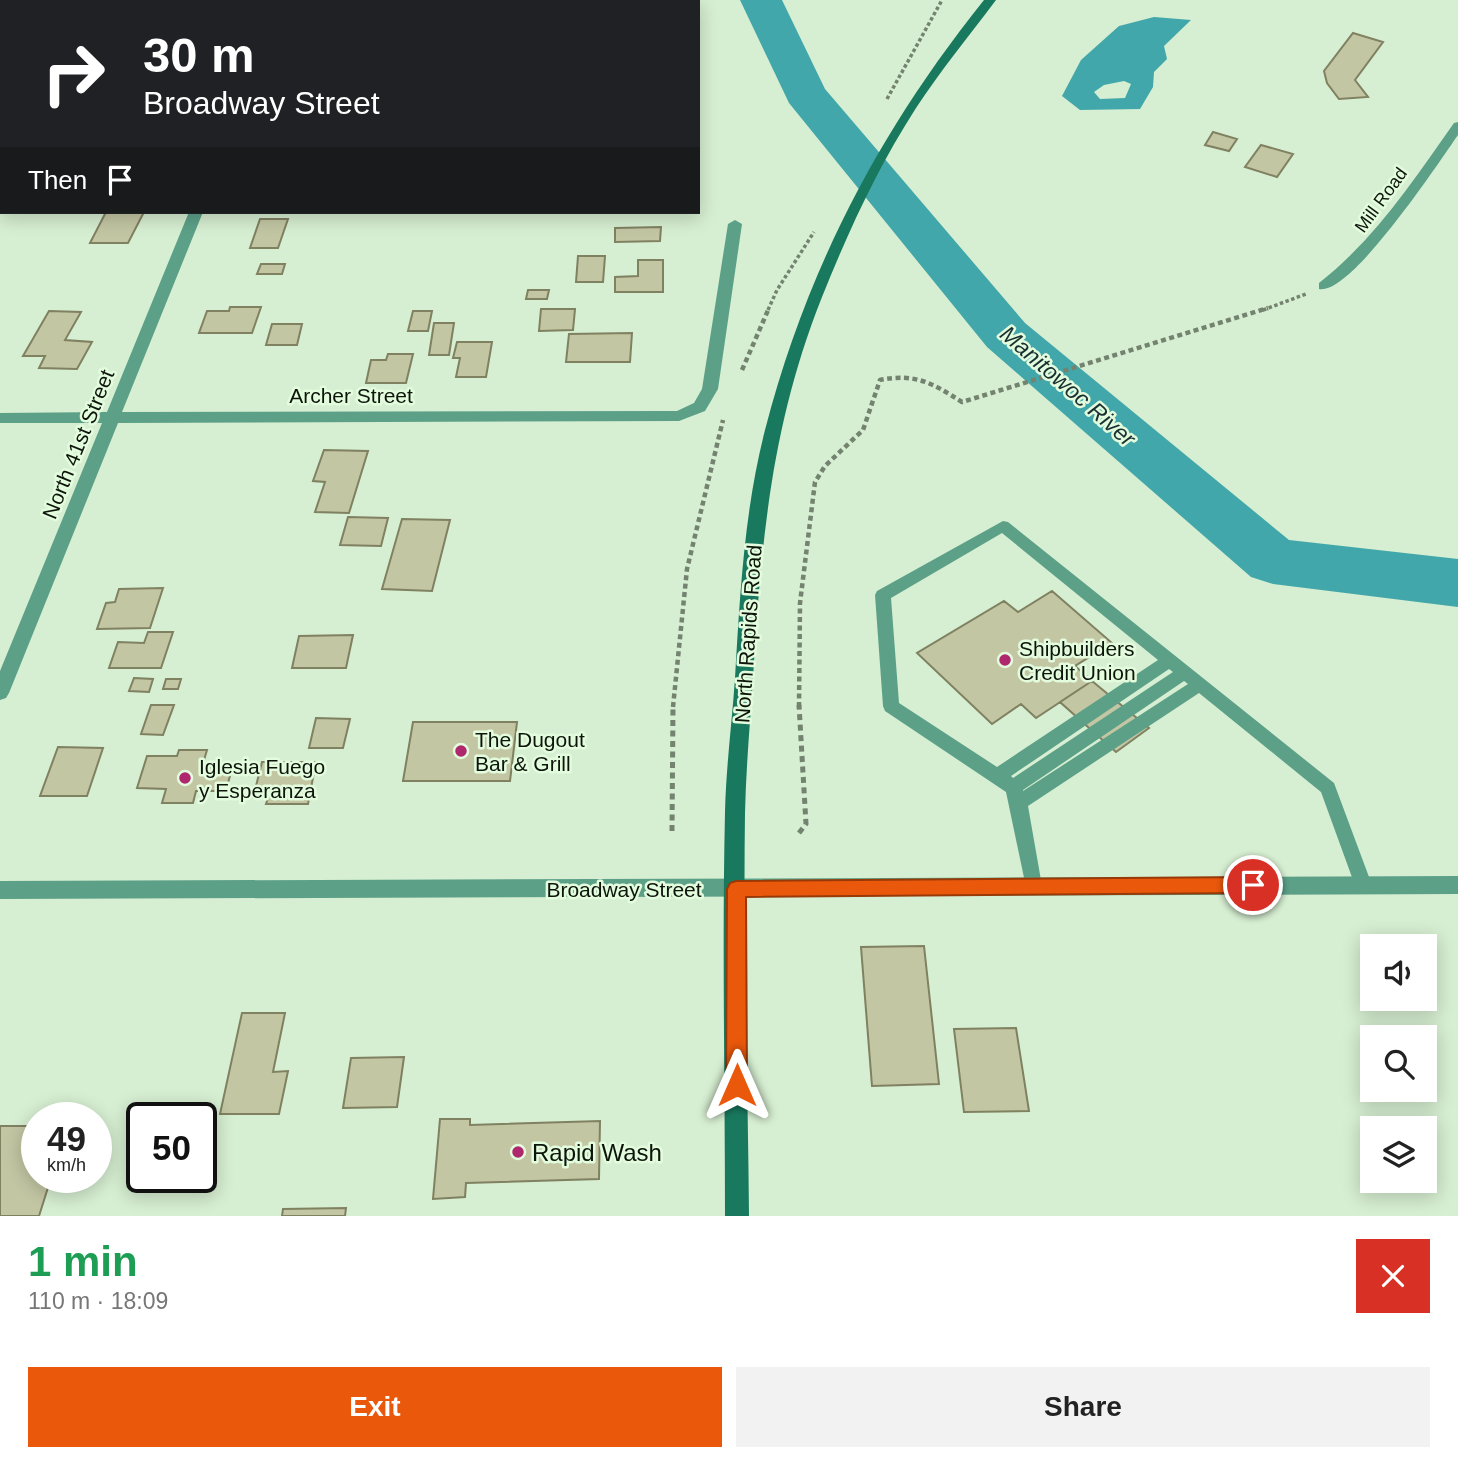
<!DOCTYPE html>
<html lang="en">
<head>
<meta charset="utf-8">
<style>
	:root { --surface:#fff; --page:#f2f2f2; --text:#222; --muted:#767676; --accent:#ea580c }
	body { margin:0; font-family:Helvetica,sans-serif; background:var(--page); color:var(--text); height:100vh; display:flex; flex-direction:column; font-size:26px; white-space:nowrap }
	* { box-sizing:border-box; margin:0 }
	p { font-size:23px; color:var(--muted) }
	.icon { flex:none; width:38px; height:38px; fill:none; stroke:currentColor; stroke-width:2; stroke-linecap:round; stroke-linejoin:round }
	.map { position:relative; height:1216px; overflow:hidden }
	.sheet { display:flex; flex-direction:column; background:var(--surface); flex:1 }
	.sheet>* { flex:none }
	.guide { position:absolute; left:0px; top:0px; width:700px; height:214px; box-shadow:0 4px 18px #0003; background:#202124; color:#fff; overflow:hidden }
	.tools { position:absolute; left:1360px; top:934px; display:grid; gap:14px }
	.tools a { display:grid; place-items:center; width:77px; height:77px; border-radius:0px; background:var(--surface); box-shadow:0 4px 18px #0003; font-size:35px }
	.speed { position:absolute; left:21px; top:1102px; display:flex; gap:14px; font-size:35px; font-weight:700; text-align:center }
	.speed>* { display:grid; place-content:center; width:91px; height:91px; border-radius:50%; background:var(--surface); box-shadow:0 4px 18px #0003; line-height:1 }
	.speed small { font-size:18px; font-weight:400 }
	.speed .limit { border:4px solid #111; border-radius:10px; background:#fff; color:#111 }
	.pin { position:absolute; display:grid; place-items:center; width:60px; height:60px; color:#fff; margin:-30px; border:4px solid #fff; border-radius:50%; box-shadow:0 2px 7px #0007 }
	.me { position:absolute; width:77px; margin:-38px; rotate:0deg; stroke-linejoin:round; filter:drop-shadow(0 0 5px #0008) }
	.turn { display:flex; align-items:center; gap:24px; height:147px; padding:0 28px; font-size:32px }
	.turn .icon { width:91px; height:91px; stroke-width:2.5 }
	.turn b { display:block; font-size:49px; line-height:60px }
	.then { display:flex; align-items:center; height:66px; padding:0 28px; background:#0003; gap:14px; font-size:26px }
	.round { display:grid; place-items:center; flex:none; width:74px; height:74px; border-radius:0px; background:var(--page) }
	.headline { display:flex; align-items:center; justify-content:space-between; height:119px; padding:0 28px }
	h1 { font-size:42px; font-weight:600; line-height:52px; color:#1e9e55 }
	.button { display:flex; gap:14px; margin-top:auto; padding:14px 28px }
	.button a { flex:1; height:80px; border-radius:0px; background:var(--accent); color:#fff; font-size:28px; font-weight:600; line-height:80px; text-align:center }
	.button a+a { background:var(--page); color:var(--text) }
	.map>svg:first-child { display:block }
</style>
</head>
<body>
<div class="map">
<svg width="1458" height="1216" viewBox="0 0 1458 1216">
	<rect width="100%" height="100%" fill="#d6eed1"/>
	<path fill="#42a7aa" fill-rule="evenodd" d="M1154,17L1191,20L1164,46L1167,59L1154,72L1153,87L1140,109L1080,110L1062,96L1081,60L1119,26ZM1124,81L1131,84L1125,98L1100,99L1094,92L1104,85Z"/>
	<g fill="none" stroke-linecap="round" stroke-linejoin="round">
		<path fill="#42a7aa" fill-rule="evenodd" d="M740,0H782L825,89L1025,323L1289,540L1458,559V607L1273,584L1251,577L987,347L789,103Z"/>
	</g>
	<path fill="#c3c6a3" stroke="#7f8161" stroke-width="2" d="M1353,33L1383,42L1355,80L1368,97L1339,99L1327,83L1324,71Z
		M1213,132L1237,139L1229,151L1205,145Z
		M1261,145L1293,154L1277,177L1245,167Z
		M106,212H144L128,243H90Z
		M260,219H288L278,248H250Z
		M661,227L660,241L615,242V228Z
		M578,256H605L603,282H576Z
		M638,260H663V292H615V277L638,276Z
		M261,264H285L282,274H257Z
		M528,290H549L547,299H526Z
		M230,307H261L252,333H199L207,311H229Z
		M541,309H575L573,330L539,331Z
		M49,311L81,312L65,340L92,342L77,369L39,368L45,356H23Z
		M413,311H432L428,331H408Z
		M434,323H454L449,355H429Z
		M272,324H302L297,345H266Z
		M632,333L630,362H566L569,334Z
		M457,342H492L486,377H456L460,358H453Z
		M388,354H413L406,383H366L371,360H386Z
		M324,450L368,451L349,513L315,512L325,482L313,481Z
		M348,517L388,518L381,546L340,545Z
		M402,519L450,520L432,591L382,589Z
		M163,588L150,628L97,629L106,603L115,602L119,589Z
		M1052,591L1112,643L1075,666L1092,681L1036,718L1021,704L992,724L917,653L1004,601L1018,612Z
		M148,632H173L161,668H109L118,642L144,643Z
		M353,635L346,668H292L299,636Z
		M134,678L153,679L149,692L129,691Z
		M166,679H181L178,689H163Z
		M1092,681L1149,728L1116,752L1060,702Z
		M151,705H174L163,735L141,734Z
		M316,718L350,719L343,748H309Z
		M413,722H517L510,781H403Z
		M58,747L103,748L87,796H40Z
		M179,750H207L202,767L232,768L226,791H196L193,803H162L166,789L137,788L147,756H177Z
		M262,762H316L308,804H266L268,798H253Z
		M924,946L939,1084L872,1086L861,947Z
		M242,1013H285L273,1072L288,1071L279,1114H220Z
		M1016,1028L1029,1111L964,1112L954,1029Z
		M404,1057L397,1107L343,1108L351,1058Z
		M440,1119H470V1125L600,1121L599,1179L466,1183L465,1197L433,1199Z
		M0,1126H37V1178H51L39,1216H0Z
		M346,1208L345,1216H282L283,1209Z"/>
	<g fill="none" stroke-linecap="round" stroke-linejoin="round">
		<path stroke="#73836f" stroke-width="3.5" stroke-dasharray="3.5 2.5" stroke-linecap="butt" d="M887,99L942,0
			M768,310L777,290L814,232
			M1263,310L1306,294"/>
		<path stroke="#73836f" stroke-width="4.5" stroke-dasharray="5 3.5" stroke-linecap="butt" d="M742,370L769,308
			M673,707L687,569L723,420
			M799,707L800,603L815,482L825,466L863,430L880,380C916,373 932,383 962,402L1268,308"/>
		<path stroke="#73836f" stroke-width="5" stroke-dasharray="6 4.5" stroke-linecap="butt" d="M672,831L673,705
			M799,833L806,824L799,705"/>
		<path fill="#5ca088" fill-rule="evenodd" d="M1003,521L1008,522L1334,783L1372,885L1369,891L1363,893L1357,891L1321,792L1199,693L1028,806L1042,886L1039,892L1033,894L1027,892L1006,792L885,711L883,706L875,595L877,591ZM1002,533L1158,660L997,767L899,703L891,598ZM1169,669L1173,672L1013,778L1011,776ZM1184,681L1188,684L1023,791V790Z"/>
		<path fill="#5ca088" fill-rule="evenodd" d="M1458,122V135C1439,162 1351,296 1319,289V283C1375,239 1413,181 1454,123Z
			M189,212H203L122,412L677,411L694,403L702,389L728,224L735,220L742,224L718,389L705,411L679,421L118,423L9,693L6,698L0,700V671L102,423H0V413L107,412Z
			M1458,876V894L0,899V881Z"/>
		<path fill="#19795e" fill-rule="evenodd" d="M984,0H996C969,36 941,70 916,108C878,167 848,232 822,297C771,425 761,543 753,679C750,724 746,768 745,813C743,947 748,1082 749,1216H725C725,1081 722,947 725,812C726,767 732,723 735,678C740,595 744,512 765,430C807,268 880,130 984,0Z"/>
	</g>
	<path fill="#ea580c" stroke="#983908" stroke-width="2" d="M1253,877L1260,880L1262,885L1260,891L1253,893L746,897L747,1085L744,1092L737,1095L729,1092L726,1085L727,889L730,883L736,881Z"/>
	<g fill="#af286d" stroke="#e3fcde" stroke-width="2.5">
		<circle cx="1005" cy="660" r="7"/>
		<circle cx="461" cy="751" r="7"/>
		<circle cx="185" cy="778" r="7"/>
		<circle cx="518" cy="1152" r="7"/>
	</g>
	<g text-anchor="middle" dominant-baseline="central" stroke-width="5" stroke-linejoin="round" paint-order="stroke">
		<g font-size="18" fill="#0d150b" stroke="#e3fcde">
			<text transform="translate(1381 200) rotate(-54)">Mill Road</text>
		</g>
		<g font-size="21" fill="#0d150b" stroke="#e3fcde">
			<text x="351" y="395">Archer Street</text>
			<text transform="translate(78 444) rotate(-68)">North 41st Street</text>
			<text transform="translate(748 634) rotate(-86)">North Rapids Road</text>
			<text x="624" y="889">Broadway Street</text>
		</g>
		<g font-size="21" fill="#0d150b" stroke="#e3fcde" text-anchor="start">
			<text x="1019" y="648">Shipbuilders<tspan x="1019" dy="24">Credit Union</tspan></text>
			<text x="475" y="739">The Dugout<tspan x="475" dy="24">Bar &amp; Grill</tspan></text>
			<text x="199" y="766">Iglesia Fuego<tspan x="199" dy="24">y Esperanza</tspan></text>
		</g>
		<g font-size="23" font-style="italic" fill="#193031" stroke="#e3fcde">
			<text transform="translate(1068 386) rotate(41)">Manitowoc River</text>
		</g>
		<g font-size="24" fill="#0d150b" stroke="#e3fcde" text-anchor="start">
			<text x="532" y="1152">Rapid Wash</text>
		</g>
	</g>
</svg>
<div class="tools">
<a><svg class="icon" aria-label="sound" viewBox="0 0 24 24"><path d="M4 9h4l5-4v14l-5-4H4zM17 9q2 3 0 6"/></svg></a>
<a><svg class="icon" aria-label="search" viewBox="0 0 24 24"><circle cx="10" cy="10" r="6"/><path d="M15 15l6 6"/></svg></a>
<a><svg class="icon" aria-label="layers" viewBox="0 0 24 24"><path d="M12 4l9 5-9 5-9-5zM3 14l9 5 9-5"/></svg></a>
</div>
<div class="speed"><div>49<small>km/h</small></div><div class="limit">50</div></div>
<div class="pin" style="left:1253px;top:885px;background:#d93025"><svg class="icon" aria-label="arrive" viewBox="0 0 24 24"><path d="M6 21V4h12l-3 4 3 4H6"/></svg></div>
<svg class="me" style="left:737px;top:1085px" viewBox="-20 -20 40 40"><path d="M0-17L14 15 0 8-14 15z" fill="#ea580c" stroke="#fff" stroke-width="4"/></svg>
<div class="guide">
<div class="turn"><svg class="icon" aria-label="right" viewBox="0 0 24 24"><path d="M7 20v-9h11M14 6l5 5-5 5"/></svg><div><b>30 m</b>Broadway Street</div></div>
<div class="then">Then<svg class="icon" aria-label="arrive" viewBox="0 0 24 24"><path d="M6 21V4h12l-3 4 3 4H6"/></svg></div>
</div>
</div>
<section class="sheet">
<div class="headline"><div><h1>1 min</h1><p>110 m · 18:09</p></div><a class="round" style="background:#d93025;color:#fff"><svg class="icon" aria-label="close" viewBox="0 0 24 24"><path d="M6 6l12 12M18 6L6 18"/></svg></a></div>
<div class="button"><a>Exit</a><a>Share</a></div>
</section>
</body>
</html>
